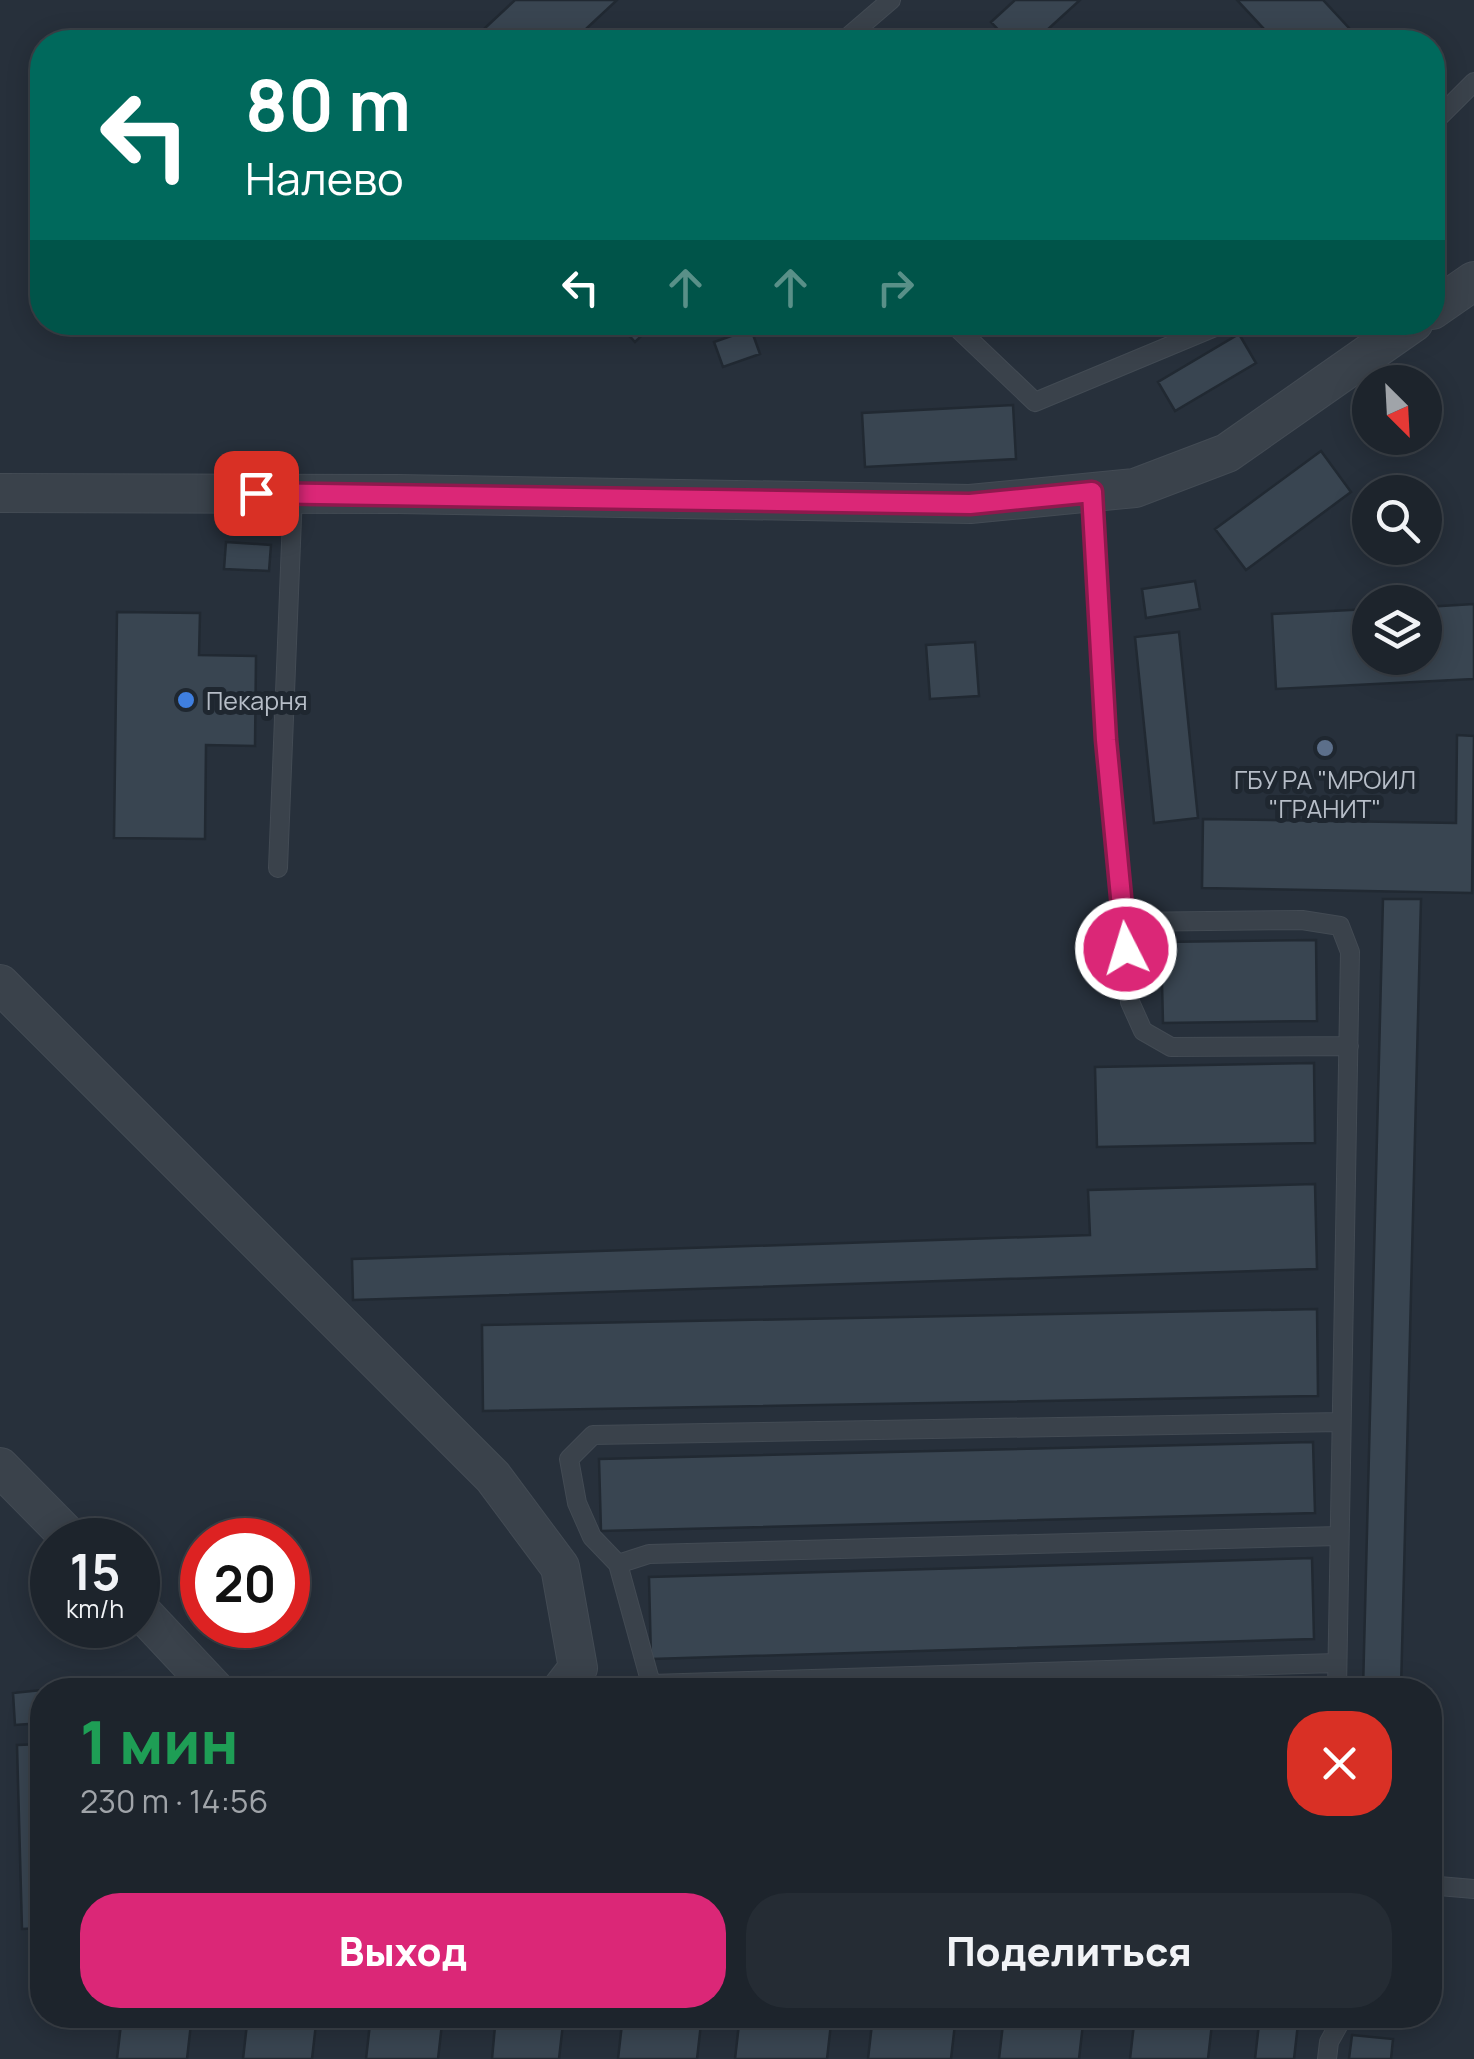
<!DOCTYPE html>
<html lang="ru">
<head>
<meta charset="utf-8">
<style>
	:root { --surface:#1d242c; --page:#252c34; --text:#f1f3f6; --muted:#a0a4a9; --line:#3b4148; --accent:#db2777 }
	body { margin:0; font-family:Manrope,sans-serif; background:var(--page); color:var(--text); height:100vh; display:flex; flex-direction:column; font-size:38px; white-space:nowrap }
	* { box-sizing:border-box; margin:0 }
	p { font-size:32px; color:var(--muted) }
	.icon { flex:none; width:55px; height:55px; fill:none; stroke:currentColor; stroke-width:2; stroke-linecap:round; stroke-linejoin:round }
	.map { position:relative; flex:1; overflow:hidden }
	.side { position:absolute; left:30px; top:1678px; width:1412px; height:350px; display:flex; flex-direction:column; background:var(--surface); border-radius:40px; box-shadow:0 5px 25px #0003,0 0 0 2px var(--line) }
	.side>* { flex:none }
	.top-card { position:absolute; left:30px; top:30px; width:1415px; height:305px; border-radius:40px; box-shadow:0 5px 25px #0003,0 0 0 2px var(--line); background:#00695c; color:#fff; overflow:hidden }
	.needle { width:65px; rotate:156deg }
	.buttons { position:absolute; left:1352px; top:365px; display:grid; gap:20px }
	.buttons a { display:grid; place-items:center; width:90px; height:90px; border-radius:50%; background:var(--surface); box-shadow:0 5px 25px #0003,0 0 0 2px var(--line); font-size:50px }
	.speed { position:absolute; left:30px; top:1518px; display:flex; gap:20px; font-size:50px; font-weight:700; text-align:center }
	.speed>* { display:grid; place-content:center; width:130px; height:130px; border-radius:50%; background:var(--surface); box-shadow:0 5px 25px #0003,0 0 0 2px var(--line); line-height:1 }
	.speed small { font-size:25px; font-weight:400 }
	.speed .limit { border:15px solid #d22; background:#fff; color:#111 }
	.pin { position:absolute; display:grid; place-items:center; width:85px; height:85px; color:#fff; margin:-42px; border-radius:20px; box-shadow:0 5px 15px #0006 }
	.me { position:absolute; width:110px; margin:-55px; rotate:355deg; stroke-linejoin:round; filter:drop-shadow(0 0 8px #0008) }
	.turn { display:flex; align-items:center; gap:35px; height:210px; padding:0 50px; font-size:45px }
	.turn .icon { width:130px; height:130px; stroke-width:2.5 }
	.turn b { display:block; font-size:70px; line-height:85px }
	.lanes { display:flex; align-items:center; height:95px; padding:0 50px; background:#0003; justify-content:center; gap:50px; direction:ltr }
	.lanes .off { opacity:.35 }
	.round { display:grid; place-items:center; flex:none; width:105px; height:105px; border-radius:40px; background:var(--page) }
	.summary { display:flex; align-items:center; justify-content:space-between; height:170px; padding:0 50px }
	h1 { font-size:60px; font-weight:800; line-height:75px; color:#1e9e55 }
	.button { display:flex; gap:20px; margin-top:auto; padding:20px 50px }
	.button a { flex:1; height:115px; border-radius:40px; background:var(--accent); color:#fff; font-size:40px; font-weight:800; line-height:115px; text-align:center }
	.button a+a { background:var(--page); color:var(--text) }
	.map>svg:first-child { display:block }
</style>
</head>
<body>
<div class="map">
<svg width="1474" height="2059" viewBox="0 0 1474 2059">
	<rect width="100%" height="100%" fill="#27303b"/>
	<path fill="#394551" stroke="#212932" stroke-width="2.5" d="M515,0H617L572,42H470Z
		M1015,0H1080L1034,42H1010L991,22Z
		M1237,0H1323L1362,42H1276Z
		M617,322H656L635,342Z
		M751,329L760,354L723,367L714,342Z
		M1239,334L1256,363L1175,411L1158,382Z
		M1013,405L1016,459L865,467L862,413Z
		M1321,451L1351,492L1246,570L1215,529Z
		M226,542L271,545L269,571L224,569Z
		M1195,581L1200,609L1146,618L1142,589Z
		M1474,604V679L1276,689L1272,614L1370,609V658H1425V607Z
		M117,612L200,613L199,655L256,656L255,746L206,745L205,839L114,838Z
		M1179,632L1198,818L1154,823L1135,637Z
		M975,642L979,696L930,699L926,645Z
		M1457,735L1474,736L1472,893L1202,888L1203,819L1456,823Z
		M1383,899H1421L1401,1690H1363Z
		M1316,940L1317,1021L1163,1023L1161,942Z
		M1314,1063L1315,1143L1097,1147L1095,1067Z
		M1315,1184L1317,1269L353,1300L352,1259L1090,1235L1088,1190Z
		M1317,1309L1318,1396L483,1411L482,1325Z
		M1313,1442L1315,1513L601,1531L599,1459Z
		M1312,1558L1314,1639L651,1659L649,1577Z
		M120,1684L121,1690H48Z
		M1311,1684V1690H1132Z
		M42,1690V1723L15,1725L13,1693Z
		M42,1744V1928L22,1929L17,1745Z
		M122,2015H192L187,2059H117Z
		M248,2015H317L312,2059H243Z
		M371,2015H443L438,2059H366Z
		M496,2015H564L559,2059H492Z
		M623,2015H702L697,2059H618Z
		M740,2015H832L827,2059H735Z
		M873,2015H956L951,2059H868Z
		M1004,2015H1084L1079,2059H999Z
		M1135,2015H1213L1208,2059H1130Z
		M1260,2015H1299L1294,2059H1255Z
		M1352,2035L1393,2039L1391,2059H1349Z"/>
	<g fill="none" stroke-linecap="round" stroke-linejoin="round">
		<g stroke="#434b54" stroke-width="20">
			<path id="lane" d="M842,42L891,0
				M1432,124L1474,82
				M951,322L1035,402L1227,322
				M1092,492L1106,741L1130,1002L1143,1031L1171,1047L1349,1046
				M278,868L293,493
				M1124,922L1302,920L1340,926L1350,952L1337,1690
				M618,1564L649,1554L1339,1536
				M651,1684L1336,1663
				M648,1690L651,1684L618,1564L592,1537L577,1503L569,1459L593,1435L1340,1422
				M1430,1893L1439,1886L1474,1889
				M1327,2059L1329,2042L1344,2015"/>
		</g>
		<g stroke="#434b54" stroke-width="40">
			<path id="street" d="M1432,310L1474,281
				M0,493L398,494L970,504L1135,488L1227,453L1414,322
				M0,984L493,1477L560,1567L578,1668L561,1690
				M0,1467L72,1540
				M138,1608L215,1690"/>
		</g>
		<use href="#lane" stroke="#3a424b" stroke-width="18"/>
		<use href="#street" stroke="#3a424b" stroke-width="38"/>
	</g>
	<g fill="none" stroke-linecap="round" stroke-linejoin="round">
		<g stroke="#8e194d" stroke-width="25">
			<path id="route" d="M256,493L970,504L1092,492L1106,740L1126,949"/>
		</g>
		<use href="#route" stroke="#db2777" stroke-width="18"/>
	</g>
	<circle fill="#3f7fe0" stroke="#1f2730" stroke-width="4" cx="186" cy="700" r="10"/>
	<circle fill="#5c6f8a" stroke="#1f2730" stroke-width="4" cx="1325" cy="748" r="10"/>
	<g text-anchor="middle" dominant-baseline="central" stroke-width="10" stroke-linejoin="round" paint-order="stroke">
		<g font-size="25" fill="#b6bdc7" stroke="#1f2730" text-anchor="start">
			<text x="206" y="700">Пекарня</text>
			<text x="1325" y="779" text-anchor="middle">ГБУ РА "МРОИЛ<tspan x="1325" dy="29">"ГРАНИТ"</tspan></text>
		</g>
	</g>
</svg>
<div class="buttons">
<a><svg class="needle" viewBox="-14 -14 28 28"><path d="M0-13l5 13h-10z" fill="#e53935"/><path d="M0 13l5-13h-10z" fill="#a0a4a9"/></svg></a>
<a><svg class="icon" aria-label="search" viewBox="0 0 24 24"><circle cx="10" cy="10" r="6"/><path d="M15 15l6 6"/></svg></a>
<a><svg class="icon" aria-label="layers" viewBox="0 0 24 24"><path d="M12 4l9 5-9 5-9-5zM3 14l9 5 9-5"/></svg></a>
</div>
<div class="speed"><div>15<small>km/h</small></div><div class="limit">20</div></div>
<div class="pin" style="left:256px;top:493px;background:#d93025"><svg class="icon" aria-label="arrive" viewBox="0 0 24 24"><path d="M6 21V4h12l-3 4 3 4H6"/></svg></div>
<svg class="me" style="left:1126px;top:949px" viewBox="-20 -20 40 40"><circle r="17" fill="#db2777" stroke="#fff" stroke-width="3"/><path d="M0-11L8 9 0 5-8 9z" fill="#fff"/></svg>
<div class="top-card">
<div class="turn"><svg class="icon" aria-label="left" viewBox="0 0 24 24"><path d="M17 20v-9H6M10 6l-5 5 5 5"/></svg><div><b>80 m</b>Налево</div></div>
<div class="lanes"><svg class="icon" aria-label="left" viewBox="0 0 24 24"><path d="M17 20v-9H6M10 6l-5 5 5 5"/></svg><svg class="icon off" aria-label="ahead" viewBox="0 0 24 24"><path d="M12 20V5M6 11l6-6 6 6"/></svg><svg class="icon off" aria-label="ahead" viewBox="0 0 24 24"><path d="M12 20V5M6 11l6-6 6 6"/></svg><svg class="icon off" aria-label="right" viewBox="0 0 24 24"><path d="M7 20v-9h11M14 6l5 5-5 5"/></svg></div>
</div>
<section class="side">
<div class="summary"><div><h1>1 мин</h1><p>230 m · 14:56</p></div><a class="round" style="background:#d93025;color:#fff"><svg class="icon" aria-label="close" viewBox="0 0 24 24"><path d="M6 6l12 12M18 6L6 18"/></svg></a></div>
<div class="button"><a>Выход</a><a>Поделиться</a></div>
</section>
</div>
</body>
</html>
